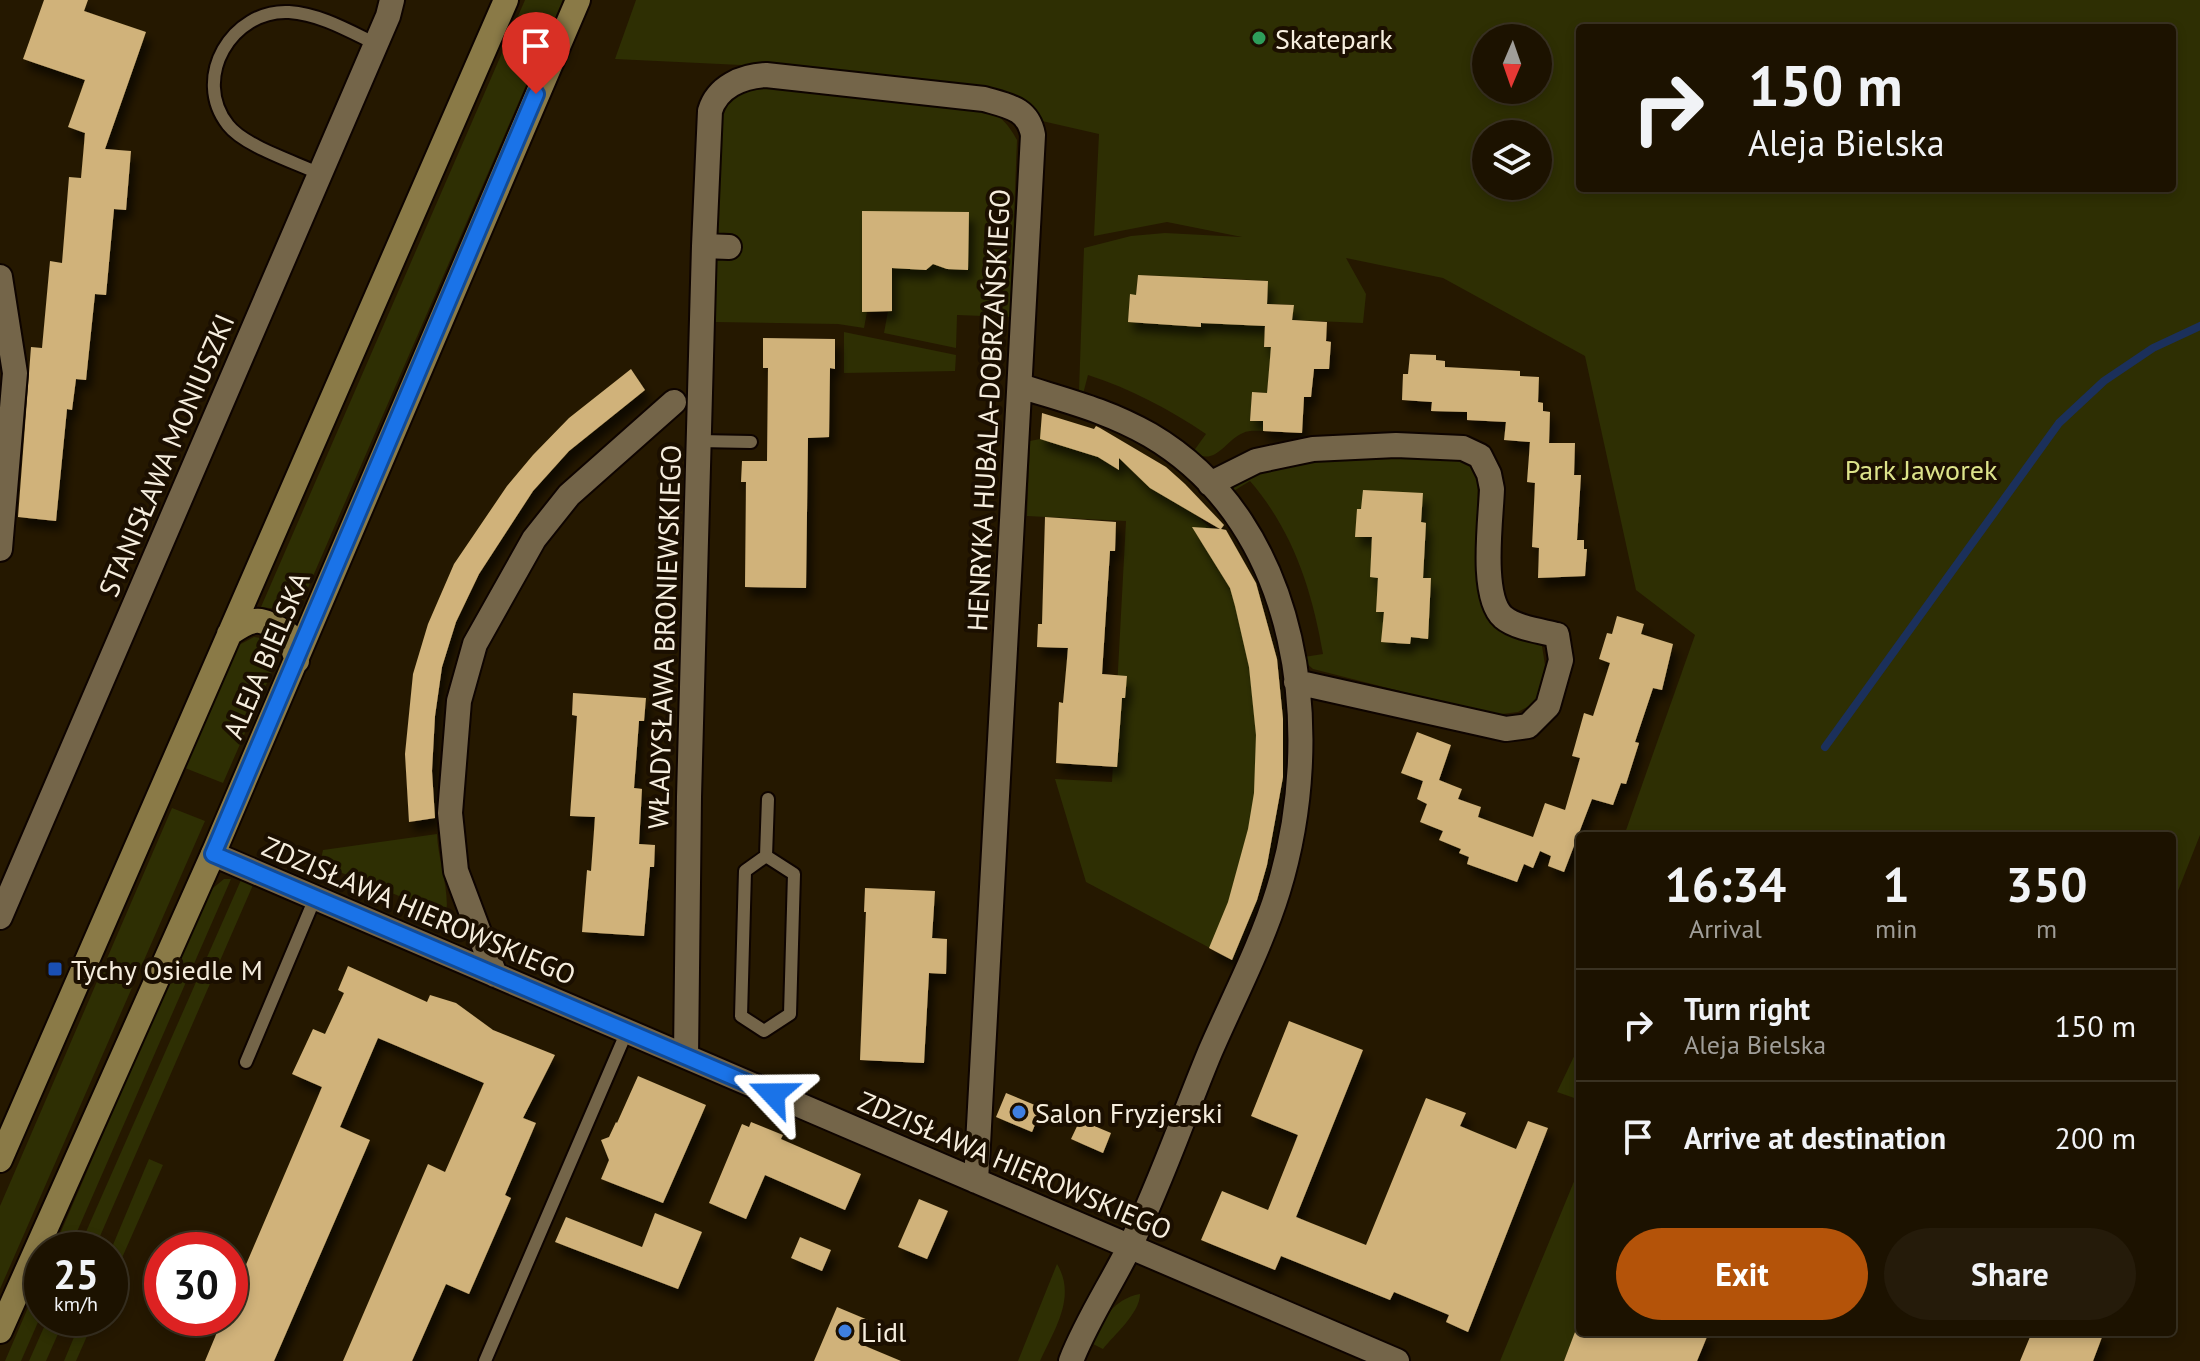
<!DOCTYPE html>
<html lang="en">
<head>
<meta charset="utf-8">
<style>
	:root { --surface:#1c1200; --page:#251b0a; --text:#f1f3f6; --muted:#a09e99; --line:#3a3222; --accent:#b45309 }
	body { margin:0; font-family:"PT Sans",sans-serif; background:var(--page); color:var(--text); height:100vh; display:flex; flex-direction:column; font-size:30px; white-space:nowrap }
	* { box-sizing:border-box; margin:0 }
	p { font-size:26px; color:var(--muted) }
	.icon { flex:none; width:44px; height:44px; fill:none; stroke:currentColor; stroke-width:2; stroke-linecap:round; stroke-linejoin:round }
	.map { position:relative; flex:1; overflow:hidden }
	.side { position:absolute; left:1576px; top:832px; width:600px; height:504px; display:flex; flex-direction:column; background:var(--surface); border-radius:8px; box-shadow:0 4px 12px #0003,0 0 0 2px var(--line) }
	.side>* { flex:none }
	.top-card { position:absolute; left:1576px; top:24px; width:600px; height:168px; border-radius:8px; box-shadow:0 4px 12px #0003,0 0 0 2px var(--line); background:#1c1200; color:var(--text); overflow:hidden }
	.needle { width:52px; rotate:182deg }
	.tools { position:absolute; left:1472px; top:24px; display:grid; gap:16px }
	.tools a { display:grid; place-items:center; width:80px; height:80px; border-radius:50%; background:var(--surface); box-shadow:0 4px 12px #0003,0 0 0 2px var(--line); font-size:40px }
	.speed { position:absolute; left:24px; top:1232px; display:flex; gap:16px; font-size:40px; font-weight:700; text-align:center }
	.speed>* { display:grid; place-content:center; width:104px; height:104px; border-radius:50%; background:var(--surface); box-shadow:0 4px 12px #0003,0 0 0 2px var(--line); line-height:1 }
	.speed small { font-size:20px; font-weight:400 }
	.speed .limit { border:12px solid #d22; background:#fff; color:#111 }
	.pin { position:absolute; display:grid; place-items:center; width:68px; height:68px; color:#fff; margin:-82px -34px; border-radius:50% 50% 50% 0; rotate:-45deg; box-shadow:0 0 8px #0007 }
	.pin .icon { rotate:45deg }
	.me { position:absolute; width:88px; margin:-44px; rotate:293deg; stroke-linejoin:round; filter:drop-shadow(0 0 6px #0008) }
	.turn { display:flex; align-items:center; gap:28px; height:168px; padding:0 40px; font-size:36px }
	.turn .icon { width:104px; height:104px; stroke-width:2.5 }
	.turn b { display:block; font-size:56px; line-height:68px }
	.eta { display:flex; justify-content:space-evenly; align-items:center; height:136px; text-align:center }
	.eta b { font-size:48px; font-weight:700; line-height:56px }
	.action { display:flex; gap:16px; margin-top:auto; padding:16px 40px }
	.action a { flex:1; height:92px; border-radius:48px; background:var(--accent); color:#fff; font-size:32px; font-weight:700; line-height:92px; text-align:center }
	.action a+a { background:var(--page); color:var(--text) }
	ul { padding:0; list-style:none }
	li { display:flex; align-items:center; gap:24px; height:112px; padding:0 40px; border-top:2px solid var(--line) }
	li div { flex:1 }
	li b { display:block; font-size:30px }
	li em { font-style:normal }
	.map>svg:first-child { display:block }
</style>
</head>
<body>
<div class="map">
<svg width="2200" height="1361" viewBox="0 0 2200 1361">
	<defs>
		<filter id="shadow"><feDropShadow dx="5" dy="9" stdDeviation="4" flood-color="#0009"/></filter>
	</defs>
	<rect width="100%" height="100%" fill="#251800"/>
	<path fill="#2e2f03" fill-rule="evenodd" d="M525,0H563L294,620L277,609L261,607Z
		M636,0H2200V835L2172,906V836H1624L1695,635L1636,590L1585,356L1443,278L1346,258L1366,294L1363,323L1292,320L1293,305L1267,304L1268,281L1203,277L1202,284L1163,276L1138,275L1136,295H1130L1129,322L1201,327V322L1265,326L1264,347L1290,348L1288,363H1270L1267,393L1252,392L1250,420L1263,421V431C1257,431 1249,430 1243,433C1224,441 1216,467 1193,452L1206,434C1169,409 1131,389 1088,375L1083,394L1079,391L1084,248L1131,236L1165,233L1242,237L1167,222L1094,236L1099,134L1042,121L1007,93L762,66L615,59ZM1580,28H2172V188H1580ZM1486,38H1538V90H1486ZM1486,134H1538V186H1486Z
		M760,85L978,105C997,113 1007,121 1017,140L1010,317L957,315L956,348L884,333L888,311L867,312L864,328L838,324L714,322L715,128L728,98Z
		M844,332L956,355L955,371L844,373Z
		M1041,423L1073,432L1150,473L1217,534L1270,724L1223,955L1086,882L1055,779L1112,782L1126,521L1027,516L1030,441L1040,439Z
		M1458,453L1469,461L1477,477C1481,517 1462,606 1502,629C1515,636 1530,639 1542,646L1545,665L1536,702L1518,712L1494,715L1313,669L1305,662L1304,657L1323,654C1312,590 1293,531 1250,481L1232,492L1226,482L1308,455Z
		M254,637L268,639L277,651V660L223,783L185,768L239,645Z
		M172,808L205,821L0,1289V1206Z
		M437,834C438,861 450,889 446,915L320,864L323,850Z
		M224,879H231L69,1250H53L208,892Z
		M241,880L253,885L94,1250H78Z
		M1580,1044V1100L1557,1092Z
		M149,1159L163,1165L110,1285V1252Z
		M1580,1167V1321L1564,1361H1500Z
		M1057,1264C1077,1297 1054,1330 1040,1361H1018Z
		M42,1275V1313L21,1361H5Z
		M1140,1294C1140,1313 1114,1335 1103,1349L1089,1342C1103,1320 1113,1299 1140,1294Z
		M48,1318H65L46,1361H29Z
		M82,1318H95L76,1361H64Z"/>
	<g fill="none" stroke-linecap="round" stroke-linejoin="round">
		<path stroke="#1b305b" stroke-width="8" d="M1825,747L2059,423L2104,381L2153,348L2200,326"/>
	</g>
	<path fill="#d0b27a" filter="url(#shadow)" d="M44,0H88L84,11L146,32L105,149L131,151L126,210L114,209L106,295L95,294L86,380L76,379L72,410L67,409L56,521L18,517L31,347L42,348L50,261L62,263L69,177L81,178L85,133L68,127L85,80L23,59Z
		M862,211L969,212L968,270L947,269L933,264L926,270L892,268V311L862,312Z
		M1138,275L1268,281L1267,304L1294,305L1292,320L1327,322L1326,341L1331,342L1329,369H1314L1311,397H1304L1302,433L1263,431V421H1250L1252,392L1267,393L1271,347H1264L1265,326L1201,323V327L1128,322L1130,294L1136,295Z
		M763,338L835,339V369L830,368L829,437L808,438L806,588L745,587L746,482H741L742,461H767L768,368H763Z
		M1410,354L1436,355V360L1445,361V367L1520,371V376L1539,377L1538,402L1543,403V411L1550,412L1549,443H1575L1574,475H1581L1577,540H1584V549H1587L1585,576L1538,578L1539,548L1532,547L1535,483L1527,482L1530,442L1504,440L1506,422L1467,420V412L1431,411L1432,402L1402,400L1403,374H1408Z
		M631,369L645,390L569,451L533,491L479,574L456,622L442,667L435,716L432,771L435,818L409,822L405,754L413,674L428,624L454,564L507,486L533,455L569,418Z
		M1042,413L1094,429L1096,426L1100,428L1166,467L1185,484L1224,525L1221,529L1226,530L1256,583L1277,659L1283,719V777L1267,865L1257,900L1232,960L1209,948L1228,902L1248,829L1254,793L1256,735L1249,667L1235,606L1230,588L1192,527L1220,529L1150,488L1119,458V470L1098,457L1040,439Z
		M1363,490L1423,493L1421,522L1426,523L1423,578H1431L1428,639L1411,637L1410,644L1381,642L1384,612H1376L1378,578L1370,577L1372,537H1355L1357,509H1361Z
		M1045,517L1116,522L1115,551H1110L1102,674L1127,676L1125,698H1122L1117,767L1056,763L1059,702L1063,703L1068,648L1037,647L1038,624H1042Z
		M1617,616L1644,624L1641,634L1673,644L1662,690L1653,688L1635,742L1639,743L1626,784L1621,783L1613,805L1592,799L1564,872L1548,866L1551,856L1540,851L1533,868L1524,864L1517,882L1467,864L1469,857L1459,853L1461,849L1439,840L1443,831L1420,822L1427,804L1417,799L1423,781L1401,773L1417,732L1451,745L1439,780L1462,789L1458,799L1481,807L1478,817L1533,837L1545,803L1565,810L1580,758L1572,756L1584,713L1593,716L1610,663L1599,659L1607,633L1612,634Z
		M573,693L646,698L644,721H639L634,788L642,789L639,844L655,845L654,867H650L644,936L582,932L587,870L591,871L595,817L570,816L577,716L572,715Z
		M865,888L935,891L932,938L947,939L946,974L929,973L924,1063L860,1060L866,912H864Z
		M348,966L427,1002L430,995L456,1003L493,1030L555,1055L523,1118L536,1123L505,1195L511,1198L469,1294L446,1284L412,1361H343L428,1164L445,1172L484,1083L378,1038L340,1127L370,1140L274,1361H205L223,1318H230V1302L322,1087L292,1074L313,1029L325,1034L344,993L338,990Z
		M1289,1021L1363,1050L1296,1217L1366,1245L1426,1098L1466,1113L1460,1126L1516,1149L1528,1121L1548,1128L1468,1332L1446,1322L1449,1315L1394,1292L1390,1300L1281,1256L1275,1270L1201,1240L1222,1191L1268,1210L1298,1135L1251,1116Z
		M638,1076L706,1105L663,1203L601,1179L609,1160L601,1140L609,1137L616,1122L617,1123Z
		M1006,1093L1042,1108L1032,1132L996,1117Z
		M1080,1120L1111,1133L1103,1153L1071,1139Z
		M751,1122L783,1135L781,1139L861,1174L845,1210L765,1175L746,1219L709,1203L742,1124L749,1127Z
		M919,1199L948,1211L927,1259L898,1247Z
		M655,1213L702,1232L678,1289L555,1242L566,1217L642,1247Z
		M800,1237L831,1250L822,1271L791,1258Z
		M837,1307L868,1320L858,1343L901,1361H814Z
		M1575,1332H1709L1697,1361H1564Z
		M2032,1332H2104L2093,1361H2020Z"/>
	<g fill="none" stroke-linecap="round" stroke-linejoin="round">
		<g stroke="#0e0400" stroke-width="16">
			<path id="lane" d="M320,174C295,162 244,146 228,125C191,78 232,9 289,12C320,14 349,31 376,44
				M699,441L751,442
				M766,856L794,874L790,1014L764,1031L741,1016L745,871L766,856L768,799
				M246,1062L315,898
				M485,1361L627,1031"/>
		</g>
		<g stroke="#0e0400" stroke-width="28">
			<path id="street" d="M704,246L710,111C717,87 742,76 766,75L984,99C1008,106 1028,108 1033,135L976,1181
				M0,277L15,373L0,549
				M1020,386C1067,401 1106,410 1150,435C1303,525 1326,735 1278,891C1261,946 1233,999 1210,1052C1183,1117 1160,1185 1129,1248C1110,1286 1086,1322 1071,1361
				M1210,484L1256,461L1313,449L1396,445L1463,448L1480,456L1489,474L1492,489C1491,519 1480,596 1503,617C1516,628 1541,631 1557,635L1561,660L1548,706L1528,726L1506,729L1296,682
				M213,854L1397,1361
				M0,917L388,16L392,0
				M495,975L456,871L450,813L459,701L475,644L534,539L569,495L674,402
				M686,1056L689,797L704,246L729,247"/>
		</g>
		<g stroke="#0e0400" stroke-width="28">
			<path id="secondary" d="M229,634C256,615 260,618 288,634L297,661
				M0,1160L506,0
				M0,1331L213,854L578,0"/>
		</g>
		<use href="#lane" stroke="#746549" stroke-width="12"/>
		<use href="#street" stroke="#746549" stroke-width="24"/>
		<use href="#secondary" stroke="#8a7a47" stroke-width="24"/>
	</g>
	<g fill="none" stroke-linecap="round" stroke-linejoin="round">
		<g stroke="#114b97" stroke-width="20">
			<path id="route" d="M536,94L213,854L773,1094"/>
		</g>
		<use href="#route" stroke="#1a73e8" stroke-width="14"/>
	</g>
	<circle fill="#2e9e5b" stroke="#1b0f00" stroke-width="3" cx="1259" cy="38" r="8"/>
	<rect fill="#1a4fb4" stroke="#1b0f00" stroke-width="3" x="47" y="961" width="16" height="16" rx="4"/>
	<g fill="#3f7fe0" stroke="#1b0f00" stroke-width="3">
		<circle cx="1019" cy="1112" r="8"/>
		<circle cx="845" cy="1331" r="8"/>
	</g>
	<g text-anchor="middle" dominant-baseline="central" stroke-width="8" stroke-linejoin="round" paint-order="stroke">
		<g font-size="28" fill="#f6eede" stroke="#1b0f00" text-anchor="start">
			<text x="1275" y="38">Skatepark</text>
			<text x="71" y="969">Tychy Osiedle M</text>
			<text x="1035" y="1112">Salon Fryzjerski</text>
			<text x="861" y="1331">Lidl</text>
		</g>
		<g font-size="28" fill="#f6eede" stroke="#1b0f00">
			<text transform="translate(988 410) rotate(-87)">HENRYKA HUBALA-DOBRZAŃSKIEGO</text>
			<text transform="translate(166 455) rotate(-67)">STANISŁAWA MONIUSZKI</text>
			<text transform="translate(664 637) rotate(-88)">WŁADYSŁAWA BRONIEWSKIEGO</text>
			<text transform="translate(266 655) rotate(-67)">ALEJA BIELSKA</text>
			<text transform="translate(419 910) rotate(23)">ZDZISŁAWA HIEROWSKIEGO</text>
			<text transform="translate(1015 1165) rotate(23)">ZDZISŁAWA HIEROWSKIEGO</text>
		</g>
		<g font-size="28" fill="#dde38a" stroke="#1b0f00">
			<text x="1921" y="469">Park Jaworek</text>
		</g>
	</g>
</svg>
<div class="tools">
<a><svg class="needle" viewBox="-14 -14 28 28"><path d="M0-13l5 13h-10z" fill="#e53935"/><path d="M0 13l5-13h-10z" fill="#a09e99"/></svg></a>
<a><svg class="icon" aria-label="layers" viewBox="0 0 24 24"><path d="M12 4l9 5-9 5-9-5zM3 14l9 5 9-5"/></svg></a>
</div>
<div class="speed"><div>25<small>km/h</small></div><div class="limit">30</div></div>
<div class="pin" style="left:536px;top:94px;background:#d93025"><svg class="icon" aria-label="arrive" viewBox="0 0 24 24"><path d="M6 21V4h12l-3 4 3 4H6"/></svg></div>
<svg class="me" style="left:773px;top:1094px" viewBox="-20 -20 40 40"><path d="M0-17L14 15 0 8-14 15z" fill="#1a73e8" stroke="#fff" stroke-width="4"/></svg>
<div class="top-card">
<div class="turn"><svg class="icon" aria-label="right" viewBox="0 0 24 24"><path d="M7 20v-9h11M14 6l5 5-5 5"/></svg><div><b>150 m</b>Aleja Bielska</div></div>
</div>
<section class="side">
<div class="eta">
<div><b>16:34</b><p>Arrival</p></div>
<div><b>1</b><p>min</p></div>
<div><b>350</b><p>m</p></div>
</div>
<ul>
<li><svg class="icon" aria-label="right" viewBox="0 0 24 24"><path d="M7 20v-9h11M14 6l5 5-5 5"/></svg><div><b>Turn right</b><p>Aleja Bielska</p></div><em>150 m</em></li>
<li><svg class="icon" aria-label="arrive" viewBox="0 0 24 24"><path d="M6 21V4h12l-3 4 3 4H6"/></svg><div><b>Arrive at destination</b></div><em>200 m</em></li>
</ul>
<div class="action"><a>Exit</a><a>Share</a></div>
</section>
</div>
</body>
</html>
